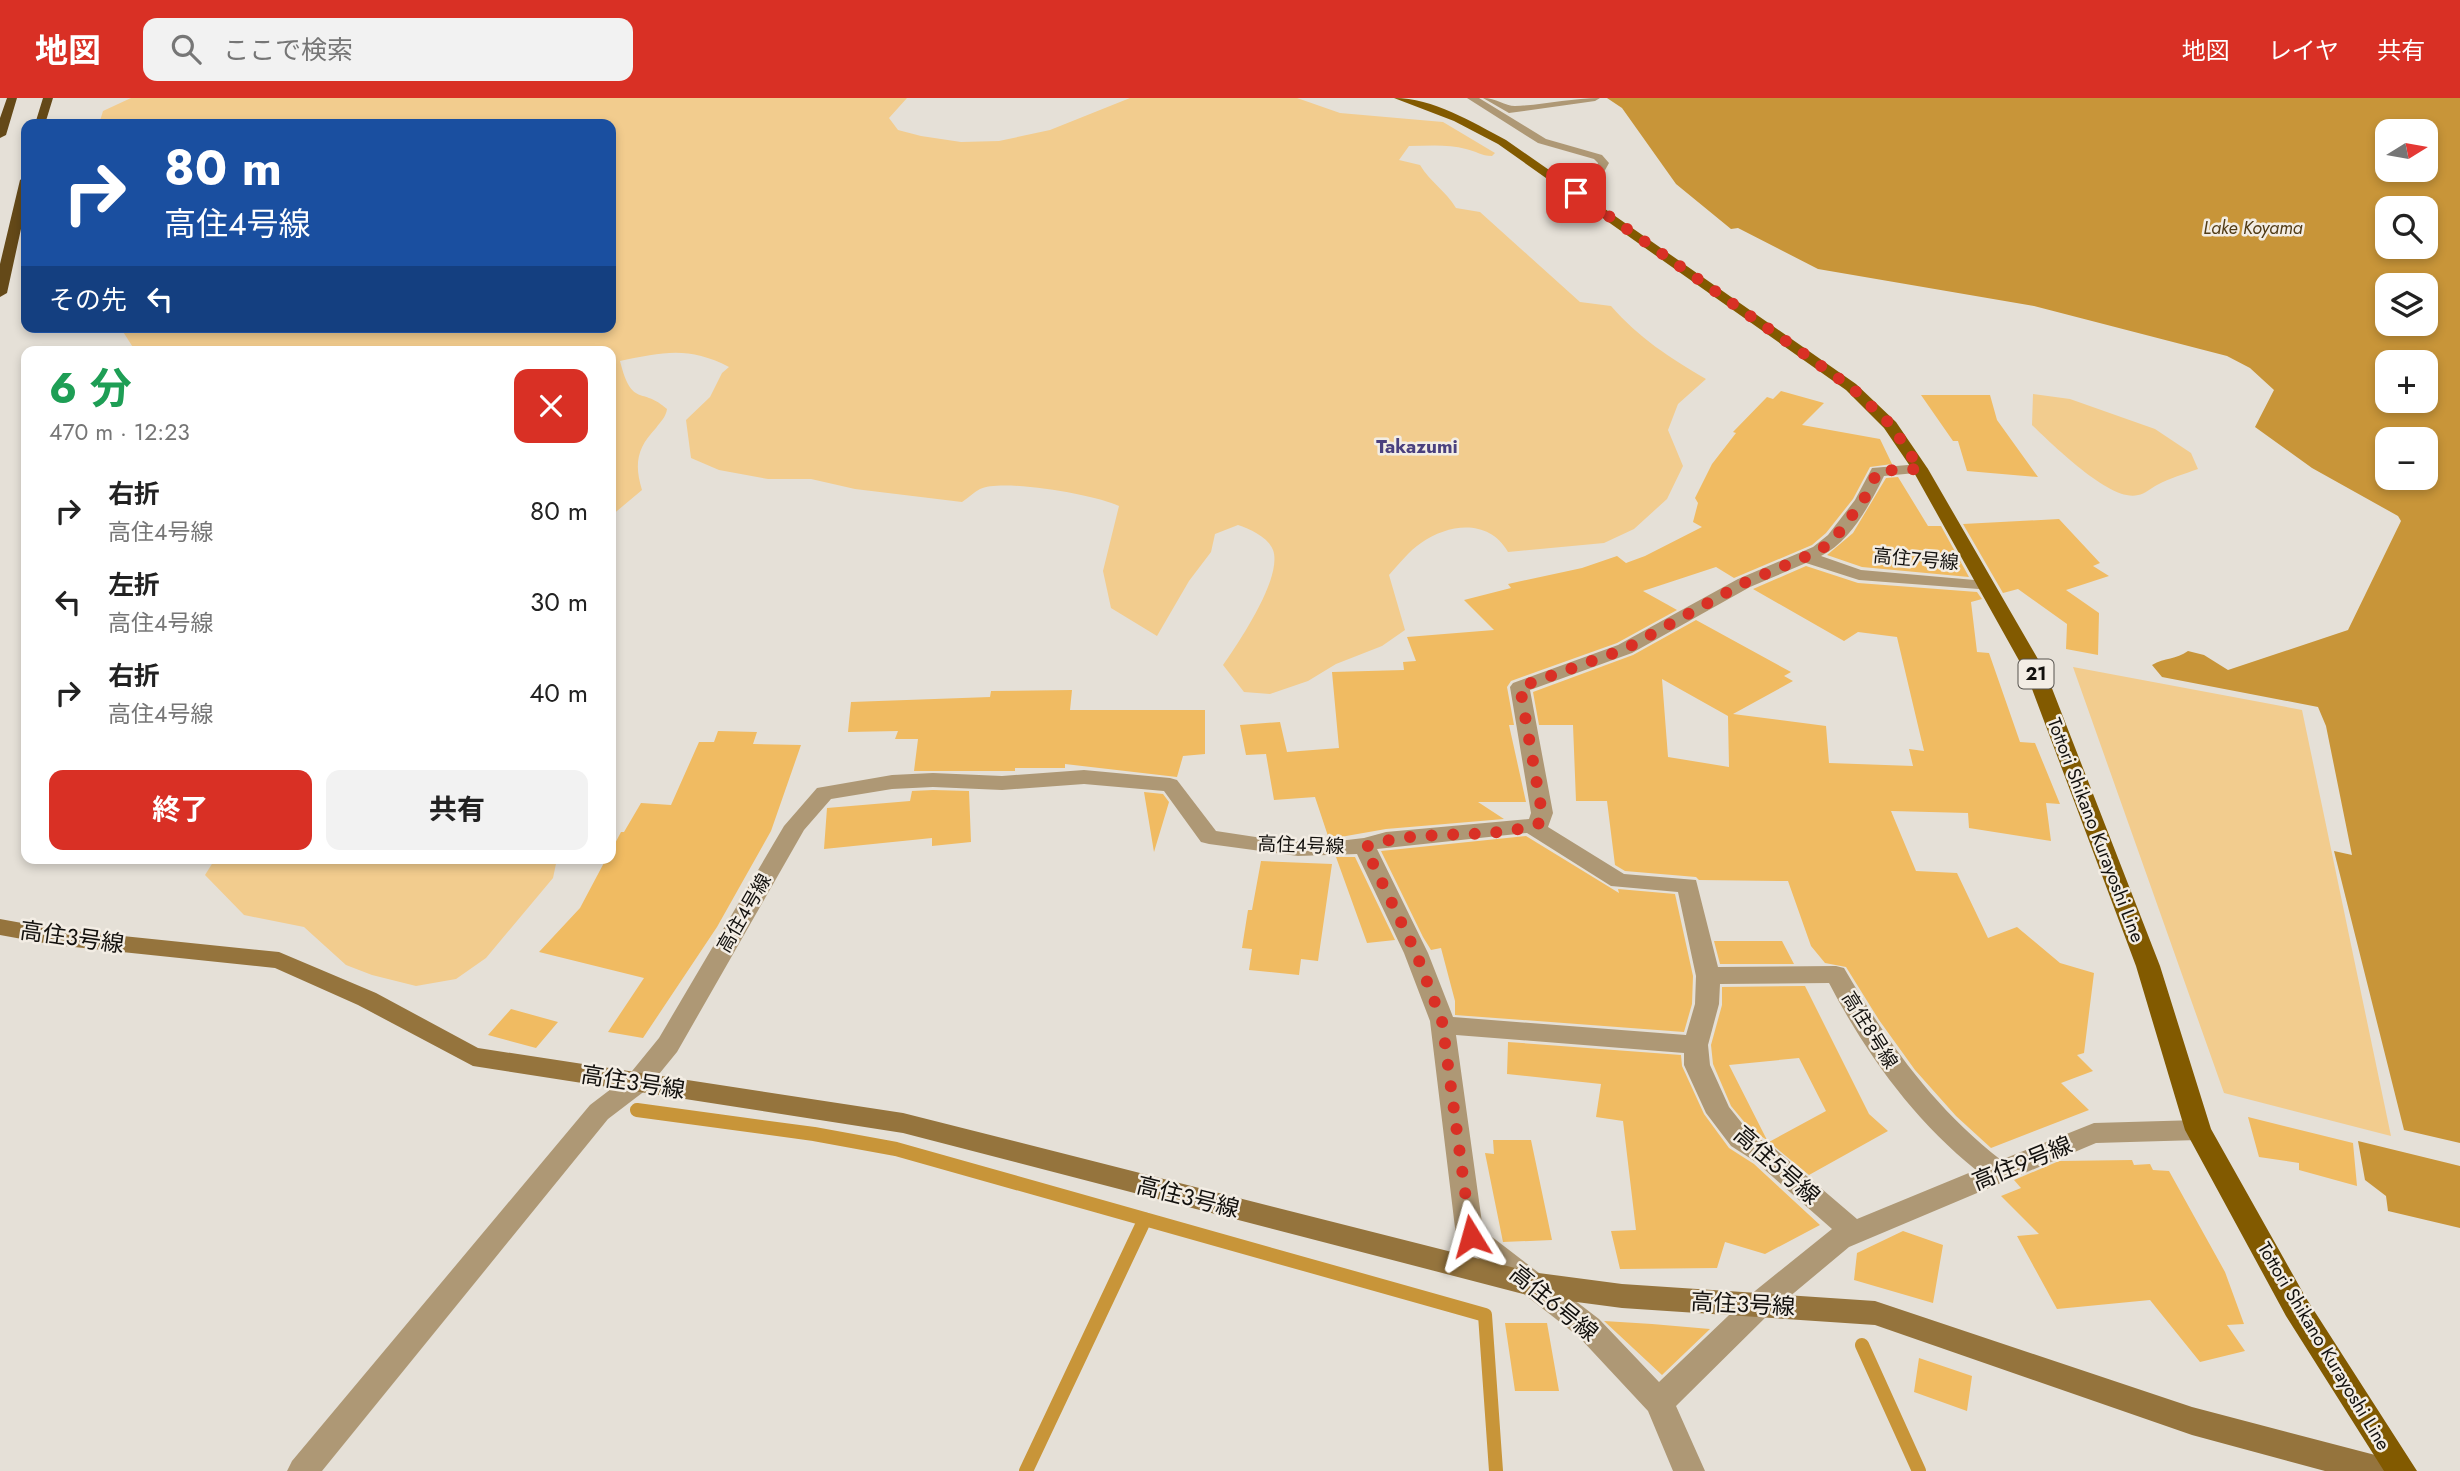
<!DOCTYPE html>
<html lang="ja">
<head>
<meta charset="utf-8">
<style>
	:root { --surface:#fff; --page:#f2f2f2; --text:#222; --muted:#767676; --accent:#d93025 }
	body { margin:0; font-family:Jost,"Noto Sans JP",sans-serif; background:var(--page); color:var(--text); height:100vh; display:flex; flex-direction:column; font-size:26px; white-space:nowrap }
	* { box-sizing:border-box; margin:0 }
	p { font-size:23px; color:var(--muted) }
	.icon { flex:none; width:38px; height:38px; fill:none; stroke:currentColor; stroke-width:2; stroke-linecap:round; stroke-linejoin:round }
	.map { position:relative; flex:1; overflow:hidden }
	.drawer { position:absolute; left:21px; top:248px; width:595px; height:518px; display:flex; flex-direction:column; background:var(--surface); border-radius:14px; box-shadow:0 4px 10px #0003 }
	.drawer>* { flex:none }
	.top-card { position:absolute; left:21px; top:21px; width:595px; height:214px; border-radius:14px; box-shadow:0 4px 10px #0003; background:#1a4fa0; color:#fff; overflow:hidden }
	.needle { width:46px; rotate:79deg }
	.buttons { position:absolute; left:2375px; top:21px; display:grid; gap:14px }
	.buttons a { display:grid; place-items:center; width:63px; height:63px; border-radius:14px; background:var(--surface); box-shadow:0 4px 10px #0003; font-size:35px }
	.pin { position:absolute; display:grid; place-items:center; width:60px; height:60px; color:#fff; margin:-30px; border-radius:14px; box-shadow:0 4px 10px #0006 }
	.me { position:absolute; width:77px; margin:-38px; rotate:352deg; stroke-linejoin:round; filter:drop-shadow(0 0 5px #0008) }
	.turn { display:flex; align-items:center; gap:24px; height:147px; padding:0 28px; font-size:32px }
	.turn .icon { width:91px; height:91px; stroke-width:2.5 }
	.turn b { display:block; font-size:49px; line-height:60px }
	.then { display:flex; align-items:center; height:66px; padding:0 28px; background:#0003; gap:14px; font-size:26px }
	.round { display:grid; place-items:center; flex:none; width:74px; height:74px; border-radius:14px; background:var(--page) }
	.headline { display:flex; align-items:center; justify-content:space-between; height:119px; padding:0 28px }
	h1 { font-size:42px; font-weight:700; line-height:52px; color:#1e9e55 }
	.primary-button { display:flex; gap:14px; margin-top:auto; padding:14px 28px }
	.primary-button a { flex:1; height:80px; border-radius:14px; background:var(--accent); color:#fff; font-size:28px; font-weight:700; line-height:80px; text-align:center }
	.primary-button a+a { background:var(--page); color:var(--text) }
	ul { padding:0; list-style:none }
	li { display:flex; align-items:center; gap:21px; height:91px; padding:0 28px }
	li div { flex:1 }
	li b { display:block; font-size:26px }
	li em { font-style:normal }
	header { display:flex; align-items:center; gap:42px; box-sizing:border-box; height:98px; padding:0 35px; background:var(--accent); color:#fff }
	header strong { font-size:33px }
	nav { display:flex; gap:38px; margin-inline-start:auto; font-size:24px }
	.search { width:490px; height:63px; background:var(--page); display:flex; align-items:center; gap:18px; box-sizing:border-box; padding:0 24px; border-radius:14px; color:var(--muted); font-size:26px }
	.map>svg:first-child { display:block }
</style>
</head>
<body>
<header>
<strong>地図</strong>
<div class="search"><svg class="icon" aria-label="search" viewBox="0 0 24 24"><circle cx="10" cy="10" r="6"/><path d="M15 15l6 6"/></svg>ここで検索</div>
<nav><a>地図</a><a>レイヤ</a><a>共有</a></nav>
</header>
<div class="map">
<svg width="2460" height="1373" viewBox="0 0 2460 1373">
	<rect width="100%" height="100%" fill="#e5e0d7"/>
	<path fill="#f2cc8e" d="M131,0H907L889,20L898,32L921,38L961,44L999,43L1050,32L1130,0H1297L1340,15L1443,24L1495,55L1492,58C1481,58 1476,53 1466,51C1448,46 1428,48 1409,48L1399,62L1420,67C1430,84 1446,93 1456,110L1480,114L1580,204L1611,208C1640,241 1669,259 1706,281L1678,306L1668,332L1683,368L1667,401L1634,431L1604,445L1508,454C1489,421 1450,425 1421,445C1409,453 1399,466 1389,477L1405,532L1382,548L1336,566L1308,583L1270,596L1244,594L1223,567C1239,544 1283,479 1273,452C1268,439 1250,431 1238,427L1215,436L1211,454L1189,483L1157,538L1111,510L1103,473L1119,408C1096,397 1002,380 980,391C974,394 968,400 962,404L855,391L811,381H768L719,372L691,360L686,322L710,299L722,275L729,269C689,248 663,254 620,263C632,311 642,288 667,311C666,319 661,323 656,330C637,350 634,366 642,392L611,418V254H136L120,229H611V26H99L103,13Z
		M2033,296L2070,301L2155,331L2191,355L2198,371C2184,376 2170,380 2157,387C2151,390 2145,396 2138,397C2111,405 2051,345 2032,327Z
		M2073,569L2302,612L2391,1038L2224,995Z
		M215,761H557L553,780L486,860L456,881L416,888L372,877L346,867L304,829L244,817L205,777Z"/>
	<path fill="#c89539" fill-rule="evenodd" d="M1607,0H2460V1045L2404,1032L2334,753L2352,757L2326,628L2318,609L2162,579L2152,567C2165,559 2176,562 2188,553L2204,557L2228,572L2348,532L2401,423L2398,418L2312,370L2255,329L2274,292L2250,270L2227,258L2034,208L1818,171L1738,130L1731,131L1676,86L1622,10ZM2387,33H2426V72H2387ZM2387,110H2426V149H2387ZM2387,187H2426V226H2387ZM2387,264H2426V303H2387ZM2387,341H2426V380H2387Z
		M2358,1043L2460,1068V1130L2388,1113L2386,1098L2365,1082Z"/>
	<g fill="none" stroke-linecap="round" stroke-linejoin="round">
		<path stroke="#c89539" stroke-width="14" d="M637,1012L814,1036L896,1051L1485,1217L1496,1373
			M1862,1247L1919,1373
			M1026,1373L1145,1121"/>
	</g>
	<path fill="#f0bb62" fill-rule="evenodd" d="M1781,293L1824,305L1802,327L1880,341L1892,366L1870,369L1853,401L1826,435L1812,447L1734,480L1716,469L1643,493L1677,512L1617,545L1511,583L1507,589L1514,627H1509L1526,704H1478L1504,721L1386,731L1329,741L1315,699L1274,702L1266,656L1246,657L1240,627L1280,624L1287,654L1339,650L1332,574L1404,572L1403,564L1416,563L1407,539L1494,532L1464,502L1511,490L1508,486L1582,470L1617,458L1626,465L1645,458L1702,429L1693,424L1698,405L1695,400L1712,366L1736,335L1733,334L1767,299L1773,301Z
		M1921,297H1990L1997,322L2038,379L1967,373L1958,343H1953Z
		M1898,379L1928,428H1941L1969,479L1862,469L1827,457L1853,435L1886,380Z
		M2059,421L2100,465L2093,468L2109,478L2066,492L2099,515L2098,557L2066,551L2067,526L2018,491L2003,495L1963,426Z
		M1806,468L1858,485L1977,494L1982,501L1971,504L1977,554L1989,555L2020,644L2035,645L2060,706L2046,705L2051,743L1969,730L1968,715L1891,713L1916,773L1957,775L1988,840L2017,829L2060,865L2094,875L2084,955L2077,957L2093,973L2061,985L2089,1012L1991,1050L1956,1018L1915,972L1879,922L1846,869L1825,865L1811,848L1788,783L1699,782L1696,779L1625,773L1615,767L1607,703H1576L1573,627H1539L1533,594L1633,557L1696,522L1791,574L1784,578L1793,583L1733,616L1826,628L1829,665L1913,668L1909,651L1924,653L1897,539L1858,534L1844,543L1753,491ZM1662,581L1728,618L1729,669L1668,659Z
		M1072,592L1070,612H1205V656L1183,658L1177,679L1065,666V670H1015V673H914L918,641H895L898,633L848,634L851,604L990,599L991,593Z
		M718,633L757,634L753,646L801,647L771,733L717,829L643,940L608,934L644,880L539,854L580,810L606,761H611V753L621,734H624L641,705L671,707L699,644H714Z
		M933,692L969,693L971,744L932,748V740L824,751L827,710L910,703L912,693Z
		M1144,694L1163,696L1169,704L1154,754Z
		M1526,738L1619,795L1618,791L1675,796L1693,878L1692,906L1684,934L1455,917V903L1441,850L1431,852L1423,839L1381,753Z
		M1336,759H1355L1395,842L1367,845Z
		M1261,763L1332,766L1318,863L1301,861L1299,877L1249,872L1252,851L1242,850L1248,812H1252Z
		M1714,843H1782L1794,866H1720Z
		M1805,888L1869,1016L1888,1033L1809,1077L1769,1044L1826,1013L1799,960L1729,967L1767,1042L1751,1032L1731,1008L1713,966L1711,947L1722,907V889Z
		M511,911L558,924L536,950L488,937Z
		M1508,944L1681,957L1682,968L1704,1016L1729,1050L1754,1066L1820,1127L1765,1156L1725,1144L1717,1170L1620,1171L1611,1133L1636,1132L1623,1023L1596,1019L1601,986L1507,976Z
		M2248,1019L2353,1045L2357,1088L2299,1072V1065L2259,1059Z
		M1493,1042H1531L1552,1142L1503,1144L1485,1055L1494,1056Z
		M2132,1062L2134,1067L2150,1066L2153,1072L2169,1073L2225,1174L2244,1226L2227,1227L2245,1253L2200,1264L2150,1202L2057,1211L2017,1138L2039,1136L2001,1098L2021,1090L2014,1082L2059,1063Z
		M1903,1133L1943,1147L1933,1205L1854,1182L1857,1155Z
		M1604,1223L1652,1226L1710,1231L1662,1277Z
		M1505,1225H1547L1559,1293H1515Z
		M1919,1260L1972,1278L1967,1313L1914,1294Z"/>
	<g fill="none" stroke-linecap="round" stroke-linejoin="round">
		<path fill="#ae9875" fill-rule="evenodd" d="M1467,0H1479L1546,41L1602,57L1609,65L1604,74L1549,81V77L1596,69L1598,65L1594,61L1538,45Z"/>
		<path fill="#ae9875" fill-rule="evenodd" d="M1483,0C1496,0 1505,8 1515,8C1544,7 1571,0 1600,0L1595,3L1509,15Z
			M1920,366L1928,371L1926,374L1884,378C1870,406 1851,443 1821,458L1861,472L1986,483L1995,488L1992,492L1859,482L1806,465L1750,489L1632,555L1530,592L1553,715L1548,729L1624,776L1696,782L1718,869L1836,868L1844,870C1887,944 1933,1009 2001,1062L2094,1025L2198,1022L2207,1025L2211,1032L2207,1039L2198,1042L2096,1045L1849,1149L1770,1215L1676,1308L1705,1373H1673L1648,1313L1579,1239L1460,1146L1456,1138L1430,923L1404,855L1357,756L1298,758L1209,746L1201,744L1164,693L1084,686L1002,692L933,689L892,691L831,701L804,732L677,954L646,992L608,1021L322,1373H287L292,1363L590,1007L628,978L659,940L784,728L817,690L892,677L933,675L1002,678L1084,672L1170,680L1177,682L1216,733L1275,742L1321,745L1364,740L1386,734L1529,721L1531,715L1510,589L1513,585L1618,547L1738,481L1813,449L1828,437L1855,402L1872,370ZM1527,735L1611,788L1678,794L1696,878L1695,906L1686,937L1453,919L1428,855L1377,751ZM1829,885C1866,956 1913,1021 1976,1072L1857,1121L1774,1050L1749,1034L1729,1009L1710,967L1708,947L1719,906L1720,886ZM1456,937L1684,955V967L1706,1015L1731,1048L1756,1064L1832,1131L1750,1197L1659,1284L1599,1221L1483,1132Z"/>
		<path fill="#95743d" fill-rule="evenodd" d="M0,821L55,831L279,854L376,895L478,950L903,1015L1531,1174L1622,1186L1875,1203L2192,1309L2379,1358L2390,1363L2395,1373H2325L2192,1337L1875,1227L1622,1210L1531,1198L903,1035L473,968L358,907L275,870L55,847L0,837Z"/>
		<path fill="#825a00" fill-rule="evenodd" d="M1394,0C1433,0 1472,24 1506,42L1856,286L1896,324L1928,371L2046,575L2160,868L2211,1031L2306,1200L2417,1373H2384L2286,1218L2185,1032L2136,868L2026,575L1912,371L1884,330L1846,292L1498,46L1454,23Z"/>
		<path fill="#644918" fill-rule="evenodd" d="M7,0H17L6,37L0,40V20Z
			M43,0H53L45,26H35Z
			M26,78V108L7,195L0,199V166L20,82Z"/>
	</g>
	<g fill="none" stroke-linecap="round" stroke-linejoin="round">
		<path stroke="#d93025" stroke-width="12" stroke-dasharray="0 21.6" d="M1471,1138L1442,923L1416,855L1365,749C1421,728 1485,745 1540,725L1542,715L1520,589L1625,551L1744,485L1819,453L1834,441L1863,403L1878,373L1920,371L1891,327L1851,289L1576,95"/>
	</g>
	<g text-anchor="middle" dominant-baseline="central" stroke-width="5" stroke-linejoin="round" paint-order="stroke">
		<g font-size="18" font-style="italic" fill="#523c16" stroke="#f3ede4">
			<text x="2253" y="130">Lake Koyama</text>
		</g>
		<rect fill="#f3ede4" stroke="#56534e" stroke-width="2" x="2018.5" y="561.5" width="35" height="29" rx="5"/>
		<g font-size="18" font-weight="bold" fill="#13110e">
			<text x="2036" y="576">21</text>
		</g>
		<g font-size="19" font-weight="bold" fill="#4a407e" stroke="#f3ede4">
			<text x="1417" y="348">Takazumi</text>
		</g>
		<g font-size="19" fill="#13110e" stroke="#f3ede4">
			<text transform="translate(1916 461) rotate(5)">高住7号線</text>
			<text transform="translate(2096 732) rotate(69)">Tottori Shikano Kurayoshi Line</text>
			<text transform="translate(1301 747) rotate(2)">高住4号線</text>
			<text transform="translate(744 815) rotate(-60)">高住4号線</text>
			<text transform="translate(1870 932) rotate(58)">高住8号線</text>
			<text transform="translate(2324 1248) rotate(59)">Tottori Shikano Kurayoshi Line</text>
		</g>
		<g font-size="23" fill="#13110e" stroke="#f3ede4">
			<text transform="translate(72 839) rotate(8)">高住3号線</text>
			<text transform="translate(633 984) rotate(9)">高住3号線</text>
			<text transform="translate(2022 1065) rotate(-22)">高住9号線</text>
			<text transform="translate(1777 1067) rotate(41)">高住5号線</text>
			<text transform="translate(1188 1099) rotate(14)">高住3号線</text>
			<text transform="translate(1554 1205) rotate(39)">高住6号線</text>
			<text transform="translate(1743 1206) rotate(3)">高住3号線</text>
		</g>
	</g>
</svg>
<div class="buttons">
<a><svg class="needle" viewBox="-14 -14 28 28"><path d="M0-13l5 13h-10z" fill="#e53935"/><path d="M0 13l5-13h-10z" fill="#767676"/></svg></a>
<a><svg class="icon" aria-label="search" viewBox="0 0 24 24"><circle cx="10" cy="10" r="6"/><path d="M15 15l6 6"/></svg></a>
<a><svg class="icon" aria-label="layers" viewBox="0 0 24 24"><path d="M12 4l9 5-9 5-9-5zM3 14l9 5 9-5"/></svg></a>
<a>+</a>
<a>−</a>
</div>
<div class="pin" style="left:1576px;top:95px;background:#d93025"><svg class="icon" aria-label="arrive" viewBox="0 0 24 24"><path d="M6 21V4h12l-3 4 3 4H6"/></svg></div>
<svg class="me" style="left:1471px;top:1138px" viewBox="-20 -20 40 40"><path d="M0-17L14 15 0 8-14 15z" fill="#d93025" stroke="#fff" stroke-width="4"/></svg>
<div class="top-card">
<div class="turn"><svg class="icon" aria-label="right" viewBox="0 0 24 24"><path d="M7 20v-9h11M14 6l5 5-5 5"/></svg><div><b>80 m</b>高住4号線</div></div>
<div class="then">その先<svg class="icon" aria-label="left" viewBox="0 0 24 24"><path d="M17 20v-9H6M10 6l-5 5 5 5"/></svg></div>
</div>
<section class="drawer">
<div class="headline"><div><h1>6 分</h1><p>470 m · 12:23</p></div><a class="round" style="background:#d93025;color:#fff"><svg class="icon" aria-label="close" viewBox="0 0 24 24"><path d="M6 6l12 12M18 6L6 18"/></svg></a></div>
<ul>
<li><svg class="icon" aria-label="right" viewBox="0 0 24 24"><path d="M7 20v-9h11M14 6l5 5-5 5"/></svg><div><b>右折</b><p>高住4号線</p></div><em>80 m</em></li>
<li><svg class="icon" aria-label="left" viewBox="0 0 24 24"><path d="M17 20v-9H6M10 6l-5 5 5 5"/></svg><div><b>左折</b><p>高住4号線</p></div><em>30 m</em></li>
<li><svg class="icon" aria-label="right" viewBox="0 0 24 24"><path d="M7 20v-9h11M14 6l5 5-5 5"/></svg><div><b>右折</b><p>高住4号線</p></div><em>40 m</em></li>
</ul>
<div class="primary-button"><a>終了</a><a>共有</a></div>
</section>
</div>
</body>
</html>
